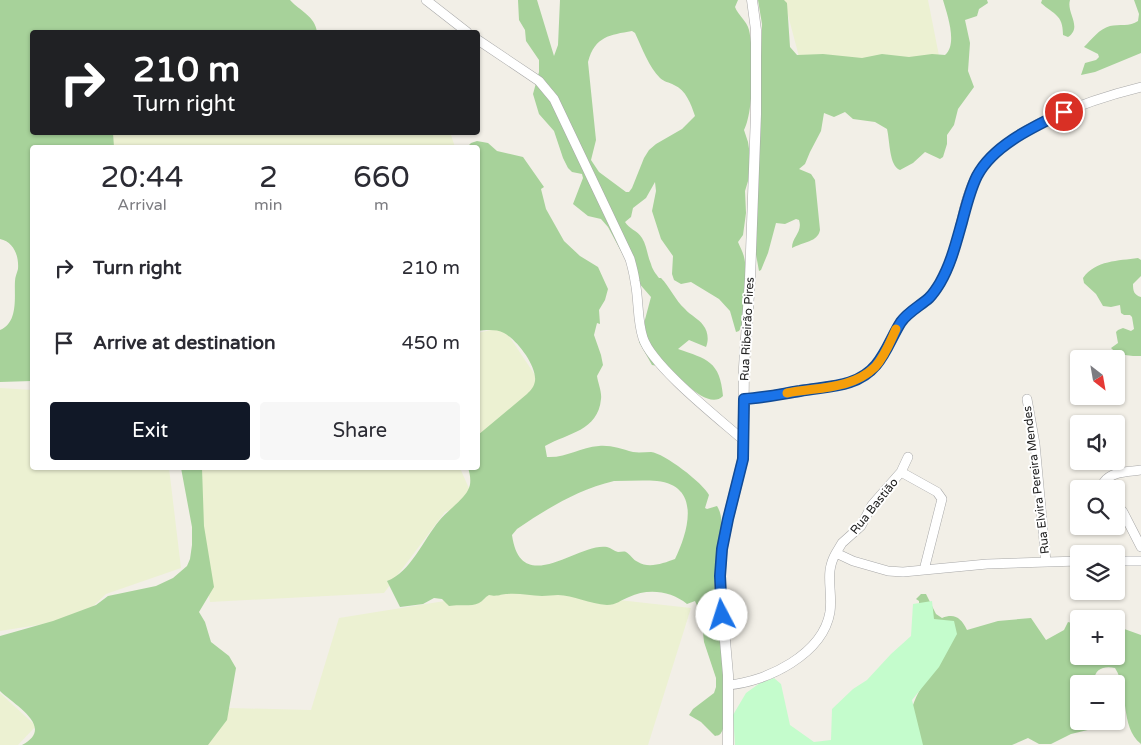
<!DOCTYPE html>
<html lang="en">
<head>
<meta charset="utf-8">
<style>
	:root { --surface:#fff; --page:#f7f7f7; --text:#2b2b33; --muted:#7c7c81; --accent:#111827 }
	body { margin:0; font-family:"Varela Round",sans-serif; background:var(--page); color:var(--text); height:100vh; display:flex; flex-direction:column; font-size:19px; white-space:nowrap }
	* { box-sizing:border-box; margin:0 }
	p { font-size:16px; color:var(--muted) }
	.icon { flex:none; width:28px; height:28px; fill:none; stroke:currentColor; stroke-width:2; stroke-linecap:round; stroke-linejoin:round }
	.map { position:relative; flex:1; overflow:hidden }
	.drawer { position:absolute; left:30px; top:145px; width:450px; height:325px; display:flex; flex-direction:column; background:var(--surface); border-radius:5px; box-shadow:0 1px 4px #0004 }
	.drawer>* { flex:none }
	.guide { position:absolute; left:30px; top:30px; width:450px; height:105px; border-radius:5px; box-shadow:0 1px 4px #0004; background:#202124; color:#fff; overflow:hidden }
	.needle { width:32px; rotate:149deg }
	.tools { position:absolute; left:1070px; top:350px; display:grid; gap:10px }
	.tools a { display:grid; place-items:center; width:55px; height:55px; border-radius:5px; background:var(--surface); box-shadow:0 1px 4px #0004; font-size:25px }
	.pin { position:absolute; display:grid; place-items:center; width:42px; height:42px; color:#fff; margin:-21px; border:2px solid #fff; border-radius:50%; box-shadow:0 1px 5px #0007 }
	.me { position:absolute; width:55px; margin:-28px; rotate:355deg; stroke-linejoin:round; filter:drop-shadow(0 0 4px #0008) }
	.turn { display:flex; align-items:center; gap:18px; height:105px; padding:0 20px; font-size:22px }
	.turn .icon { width:65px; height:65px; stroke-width:2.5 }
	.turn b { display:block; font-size:35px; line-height:42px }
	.eta { display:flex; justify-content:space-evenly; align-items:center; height:85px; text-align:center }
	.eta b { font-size:30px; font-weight:600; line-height:35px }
	.primary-button { display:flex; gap:10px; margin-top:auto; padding:10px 20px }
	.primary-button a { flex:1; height:58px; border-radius:5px; background:var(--accent); color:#fff; font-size:20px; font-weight:600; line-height:58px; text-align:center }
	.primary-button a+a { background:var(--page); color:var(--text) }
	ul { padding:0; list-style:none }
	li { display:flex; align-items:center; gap:15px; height:75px; padding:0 20px }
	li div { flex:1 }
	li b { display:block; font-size:19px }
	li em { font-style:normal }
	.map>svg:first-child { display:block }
</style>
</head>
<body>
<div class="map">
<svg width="1141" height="745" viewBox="0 0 1141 745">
	<rect width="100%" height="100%" fill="#f2efe7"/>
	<path fill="#ecf1d2" d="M784,0H928L942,71L802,68Z
		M450,132L455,147L103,148L100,133Z
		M503,327L545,390L478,438V333Z
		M0,388L32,390V468H169L181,568L106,594L81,618L0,631Z
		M188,468H460L475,502L445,512L384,593L210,602Z
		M519,589L691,608L648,745H206L229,708L311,710L339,618Z
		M0,693L36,726L18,745H0Z"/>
	<path fill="#a7d29a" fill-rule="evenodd" d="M0,0H290C300,11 315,16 317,32H32V132L113,133L114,147L32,148V381L0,382V330C19,322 14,296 15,281C15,277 17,273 18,269C19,256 14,242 0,239Z
		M518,0H537L554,56L558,45L560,0H738L735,7C738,15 747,21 749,30C754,51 754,111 744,130L748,142L752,168L745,191L746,213L743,235L738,242C740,247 743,252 744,257C748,272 748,319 739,331L736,332L730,311L719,299L691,282L681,284L674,280L672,274L673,256L661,239L652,211L656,191L655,182L646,198L633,208L631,217L625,222C629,229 637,230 642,238C647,246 647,255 651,264C652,269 656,274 659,278H661C670,287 675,300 685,309C690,315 699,319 703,325C708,331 709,340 706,347L689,340L678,349C707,359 720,361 723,396C707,412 678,373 664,367C660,366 656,366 652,365L639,342L651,297L637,281L608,227L601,219L588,216L573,204L583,178L582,174L572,172L568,168L563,158L554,131L539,114L533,94L539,72V60L526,41L525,30L519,20ZM632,31L635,33C642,48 649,67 660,78C664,82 669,82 674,85C686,90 691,104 695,116L682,129L656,144L649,150L644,158L632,188L629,192H626L599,172L591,160L596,140L588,62C595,36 610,35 632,31Z
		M758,0H784L787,3L790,47L797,55L823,54L862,58L882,54L909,57L932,54L945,55C958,44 947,14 943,0H987L988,3L979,9L977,16L965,20L970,43L968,71L974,87L958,109L954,125L947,135V144L943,157L940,159L925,152L913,163L900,170C889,166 890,141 887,129L875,122L853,119L845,112L834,117L824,113L821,131L810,152L805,164L799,169L811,174L815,180L820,230C818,242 803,242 792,248C792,237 803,232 799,220L796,219L785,224L776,223L768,253L761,270L759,271L755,249L762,24Z
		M1042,0H1070C1066,13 1083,27 1068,37L1063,35C1063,14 1054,15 1041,3Z
		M1134,0H1141V53L1095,72L1081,75L1085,63L1096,60L1099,57L1098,54L1084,47C1092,39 1099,29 1110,26C1119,24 1130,27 1138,21L1139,14Z
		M477,141L488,143L497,151L523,157L544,187L541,189L546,209L564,241L580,256L598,267L608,289L605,300L599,310L600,324L597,323L594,335L601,355L603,365L597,376C598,383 602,392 601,399C598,431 568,433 545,446L547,457C567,458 580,447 599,446C611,445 621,449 633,452C639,453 645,452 651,452C664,453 703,483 709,495L705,508L707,509L717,506C726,521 718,534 719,550C721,579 735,716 721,733C719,736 718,735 715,736L701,722L689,715L693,709L714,693L716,687V678L704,642L701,614L695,601L687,604C671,591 648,588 629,597C621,600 616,605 607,605C590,604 573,595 558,595C553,595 548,596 542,596C531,596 519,593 508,594C500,594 498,597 489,595C485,597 483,601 479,603C471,607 458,604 449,606L442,599L434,598L423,604L400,607L387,581C410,573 424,539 439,521C446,512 464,499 468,490C472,483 470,474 468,468H478V435L527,394C531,390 534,387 535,381C537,366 517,340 504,333C496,329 486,330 478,331V148L467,147L471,143ZM614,481C628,481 643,480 657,481C702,486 688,532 675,559C664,563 649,569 638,562C633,560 630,554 626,552C624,551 621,552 618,552C614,551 611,548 607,547C578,542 521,599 512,535L517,529C548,508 577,490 614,481Z
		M1138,258L1141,260V276L1133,284C1133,291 1134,295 1141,297V356C1131,356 1118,356 1111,348L1118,343L1116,332L1118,330L1123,328L1131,331L1134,329L1132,317L1130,315H1124L1121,313L1120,305L1111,307L1103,306L1096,294L1084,283L1083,278C1096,260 1118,261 1138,258Z
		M181,468H202L204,526L214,587L199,612L205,622L211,642L229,656L236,668L227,720L208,745H22C56,727 14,705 0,691V636L53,621L96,605L108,596L156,586L173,578L187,566L190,559L192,545V527Z
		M921,594H926L936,614L942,618C955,613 961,618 967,630L998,621L1031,618L1046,640L1064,630L1068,622L1079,625V656H1116V626L1141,635V744C1119,726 1130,691 1115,668C1103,665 1092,670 1095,684H1079V721H1094L1092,729L1071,734L1051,744H1039L1028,738L1012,745H914C909,720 908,711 921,688L919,601L916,599Z"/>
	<path fill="#c4fccc" d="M932,601L934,619L954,621L957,634L939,667L912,700L923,745H735L733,715L746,693L760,683L774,678L781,684L790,725L814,742L831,740L832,709L853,689L867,680L891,654L911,636L913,604Z"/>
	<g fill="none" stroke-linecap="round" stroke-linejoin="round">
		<g stroke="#a8a8a8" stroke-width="10">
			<path id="minor" d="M426,0L467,32
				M478,40L539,81L554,99L630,259C632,266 634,274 635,281C639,300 637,320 643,338C652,366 718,418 742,439
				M744,399C763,398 781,394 800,390C827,386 857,388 876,365C888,350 892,332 903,319C911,310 921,305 929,297C940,288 947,271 952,258C961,231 963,200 977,175C1004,128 1092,99 1141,87
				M1027,399L1035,444L1046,562
				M901,472L937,492L942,499L924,570
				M1106,489L1104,482C1112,471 1128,472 1141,470
				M1116,503L1123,512L1141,547
				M836,553L842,543L861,526L872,505L901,472L908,457
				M1116,561H1141
				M728,685C767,682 823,654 830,612C833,590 824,573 836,553L853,561L888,571L903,572L987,564L1079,561"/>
		</g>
		<g stroke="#a8a8a8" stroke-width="11">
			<path id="tertiary" d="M728,745V675L724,629L720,602V576L722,549L728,519L743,459L744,367L750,279L756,114V30L752,0"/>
		</g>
		<use href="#minor" stroke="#fff" stroke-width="9"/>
		<use href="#tertiary" stroke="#fff" stroke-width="10"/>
	</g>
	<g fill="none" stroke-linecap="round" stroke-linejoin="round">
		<g stroke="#114b97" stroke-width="12">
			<path id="route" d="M722,615L720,576L722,549L728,519L743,459L744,399C763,398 781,394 800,391C827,386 857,388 876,365C887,352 892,336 901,322C908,312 920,306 929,298C933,294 937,288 940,283C951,264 956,243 962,222C966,207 970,190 977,176C993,145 1035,126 1064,112"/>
		</g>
		<use href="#route" stroke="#1a73e8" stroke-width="9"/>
		<path stroke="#f59e0b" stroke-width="9" d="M787,393C817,387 851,390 875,367C885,356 890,342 896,329"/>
	</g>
	<g text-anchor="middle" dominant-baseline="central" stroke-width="4" stroke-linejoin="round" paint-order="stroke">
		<g font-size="12" fill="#212121" stroke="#fff">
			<text transform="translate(747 329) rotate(-87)">Rua Ribeirão Pires</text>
			<text transform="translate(1036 480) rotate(-97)">Rua Elvira Pereira Mendes</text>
			<text transform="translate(874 506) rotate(-51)">Rua Bastião</text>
		</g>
	</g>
</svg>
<div class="tools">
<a><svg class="needle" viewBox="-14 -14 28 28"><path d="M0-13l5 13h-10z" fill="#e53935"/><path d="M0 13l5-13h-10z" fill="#7c7c81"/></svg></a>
<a><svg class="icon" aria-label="sound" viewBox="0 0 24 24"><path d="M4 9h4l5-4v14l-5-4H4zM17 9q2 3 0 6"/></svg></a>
<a><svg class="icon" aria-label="search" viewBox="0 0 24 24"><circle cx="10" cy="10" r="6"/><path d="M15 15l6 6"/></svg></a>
<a><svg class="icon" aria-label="layers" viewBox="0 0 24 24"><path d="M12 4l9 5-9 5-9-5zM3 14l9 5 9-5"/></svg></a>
<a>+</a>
<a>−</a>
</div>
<div class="pin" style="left:1064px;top:112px;background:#d93025"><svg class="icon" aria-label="arrive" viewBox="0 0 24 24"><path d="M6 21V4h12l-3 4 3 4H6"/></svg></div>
<svg class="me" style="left:722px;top:615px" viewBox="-20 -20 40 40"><circle r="19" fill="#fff"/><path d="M0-13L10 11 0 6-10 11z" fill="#1a73e8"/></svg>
<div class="guide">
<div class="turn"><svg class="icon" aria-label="right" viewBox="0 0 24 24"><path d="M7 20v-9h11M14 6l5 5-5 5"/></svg><div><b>210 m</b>Turn right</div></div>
</div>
<section class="drawer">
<div class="eta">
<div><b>20:44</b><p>Arrival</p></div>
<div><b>2</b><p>min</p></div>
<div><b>660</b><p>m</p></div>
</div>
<ul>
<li><svg class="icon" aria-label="right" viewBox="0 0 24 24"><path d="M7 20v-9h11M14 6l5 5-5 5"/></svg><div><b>Turn right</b></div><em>210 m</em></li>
<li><svg class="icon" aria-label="arrive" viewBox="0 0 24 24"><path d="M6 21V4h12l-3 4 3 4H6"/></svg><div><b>Arrive at destination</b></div><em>450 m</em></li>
</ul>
<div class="primary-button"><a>Exit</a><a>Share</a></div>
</section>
</div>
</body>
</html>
